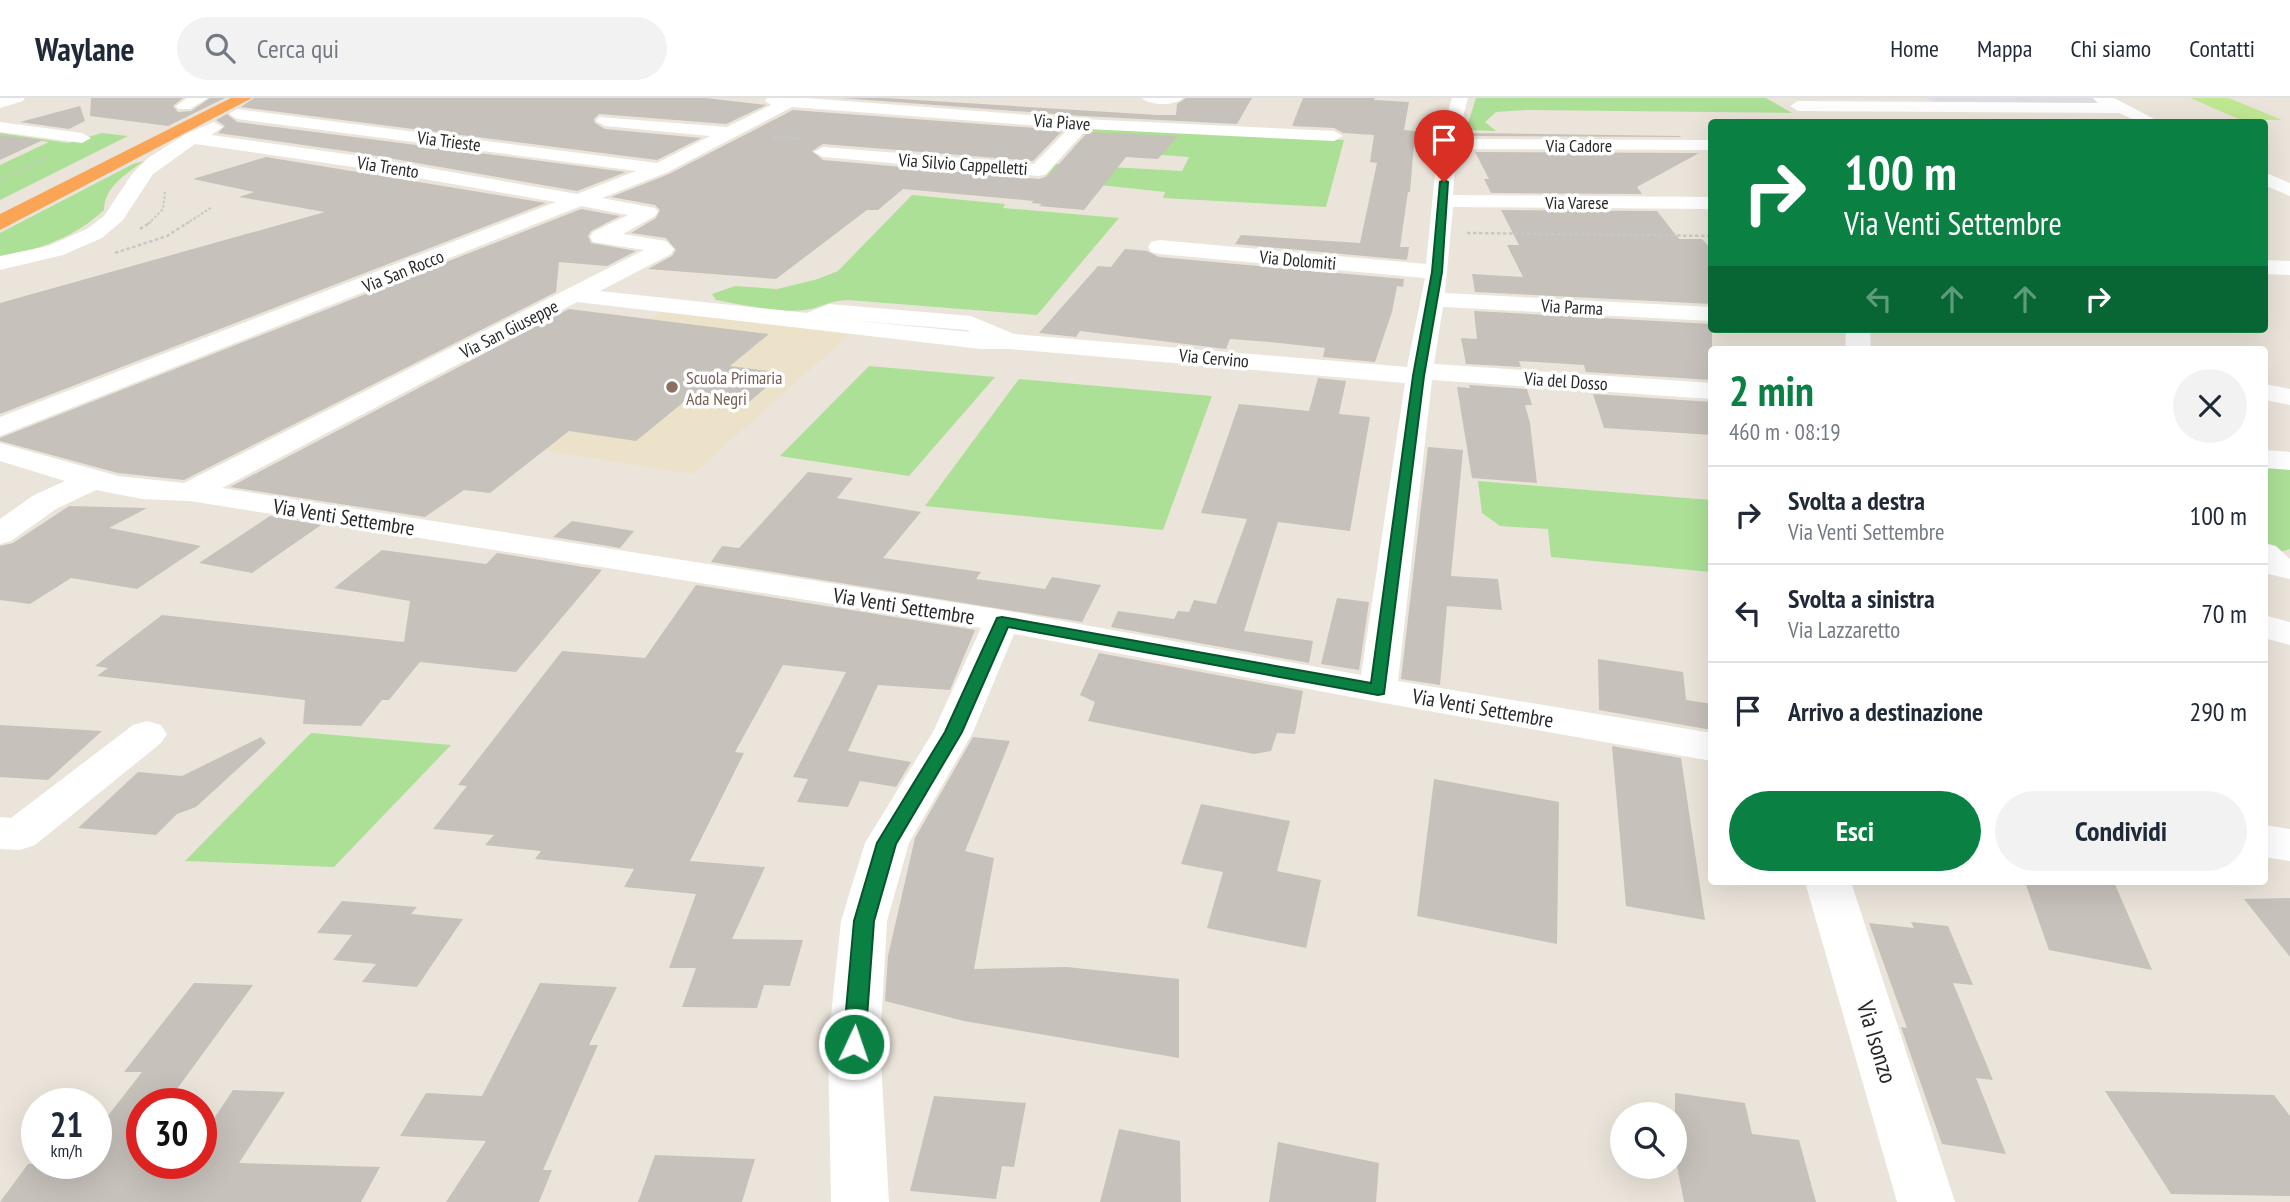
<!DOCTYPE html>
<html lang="it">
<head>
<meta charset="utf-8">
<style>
	:root { --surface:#fff; --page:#f2f2f3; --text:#1f2937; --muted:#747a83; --line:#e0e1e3; --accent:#0b8043 }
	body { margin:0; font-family:"PT Sans Narrow",sans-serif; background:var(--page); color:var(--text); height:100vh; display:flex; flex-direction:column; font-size:26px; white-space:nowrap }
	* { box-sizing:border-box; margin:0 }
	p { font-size:23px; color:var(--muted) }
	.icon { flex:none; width:38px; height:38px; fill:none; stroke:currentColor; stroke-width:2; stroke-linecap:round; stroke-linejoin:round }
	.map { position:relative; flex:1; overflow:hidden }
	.details { position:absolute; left:1708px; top:248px; width:560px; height:539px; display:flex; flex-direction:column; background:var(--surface); border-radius:7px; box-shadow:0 7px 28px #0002 }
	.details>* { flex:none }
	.guide { position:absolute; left:1708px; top:21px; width:560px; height:214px; border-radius:7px; box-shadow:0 7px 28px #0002; background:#0b8043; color:#fff; overflow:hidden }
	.buttons { position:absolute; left:1610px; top:1004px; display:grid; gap:14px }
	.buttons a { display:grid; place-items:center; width:77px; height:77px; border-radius:50%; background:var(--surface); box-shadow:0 7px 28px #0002; font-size:35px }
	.speed { position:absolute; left:21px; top:990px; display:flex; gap:14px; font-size:35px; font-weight:700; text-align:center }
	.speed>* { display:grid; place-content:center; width:91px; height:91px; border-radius:50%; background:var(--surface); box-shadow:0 7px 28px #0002; line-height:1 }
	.speed small { font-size:18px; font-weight:400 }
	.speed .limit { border:10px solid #d22; background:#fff; color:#111 }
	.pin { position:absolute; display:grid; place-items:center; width:60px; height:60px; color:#fff; margin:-72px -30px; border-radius:50% 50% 50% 0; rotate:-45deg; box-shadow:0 0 7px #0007 }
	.pin .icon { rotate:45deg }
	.me { position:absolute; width:77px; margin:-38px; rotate:3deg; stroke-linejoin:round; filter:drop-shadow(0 0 5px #0008) }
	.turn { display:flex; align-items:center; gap:24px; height:147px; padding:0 21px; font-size:32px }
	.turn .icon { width:91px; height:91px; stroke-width:2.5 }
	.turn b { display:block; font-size:49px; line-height:60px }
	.lanes { display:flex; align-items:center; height:66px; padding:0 21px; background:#0003; justify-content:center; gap:35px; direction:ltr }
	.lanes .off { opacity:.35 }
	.round { display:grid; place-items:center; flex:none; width:74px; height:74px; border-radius:37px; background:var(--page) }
	.summary { display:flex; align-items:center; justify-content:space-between; height:119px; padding:0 21px }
	h1 { font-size:42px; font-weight:800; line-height:52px; color:var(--accent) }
	.primary-button { display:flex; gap:14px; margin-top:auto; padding:14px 21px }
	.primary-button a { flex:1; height:80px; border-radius:42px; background:var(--accent); color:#fff; font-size:28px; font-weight:800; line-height:80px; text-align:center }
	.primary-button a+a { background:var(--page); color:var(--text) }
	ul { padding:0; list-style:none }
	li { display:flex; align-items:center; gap:21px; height:98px; padding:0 21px; border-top:2px solid var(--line) }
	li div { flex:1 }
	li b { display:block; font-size:26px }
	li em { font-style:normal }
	header { display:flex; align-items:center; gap:42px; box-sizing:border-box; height:98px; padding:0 35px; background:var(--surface); border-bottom:2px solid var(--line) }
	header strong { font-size:33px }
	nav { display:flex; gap:38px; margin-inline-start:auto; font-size:24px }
	.search { width:490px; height:63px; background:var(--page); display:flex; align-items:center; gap:18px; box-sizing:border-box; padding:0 24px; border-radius:38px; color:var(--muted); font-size:26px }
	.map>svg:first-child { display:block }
</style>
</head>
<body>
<header>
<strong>Waylane</strong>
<div class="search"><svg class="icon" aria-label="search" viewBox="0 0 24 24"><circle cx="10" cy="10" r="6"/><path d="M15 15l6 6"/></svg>Cerca qui</div>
<nav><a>Home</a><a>Mappa</a><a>Chi siamo</a><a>Contatti</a></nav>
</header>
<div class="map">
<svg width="2290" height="1104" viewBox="0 0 2290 1104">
	<rect width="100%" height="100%" fill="#ebe4da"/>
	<path fill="#dedbe3" d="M1927,0H2091L2103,6L1935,5Z"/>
	<path fill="#ece2ca" d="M663,212L850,236L693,376L476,342Z"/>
	<path fill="#ade097" d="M1476,0H1766L1792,15L1527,12L1496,14L1485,24L1496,33L1466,32Z
		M1093,29L1344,42L1326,109L1163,100L1165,94L1044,81L1056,66L1182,73L1189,59L1073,50Z
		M0,35L68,45L102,35L128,38L0,102V67L49,44L0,37Z
		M144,63C127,75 104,89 104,112C74,140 39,151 0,160V135L133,66Z
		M912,97L1005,106L1003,110L1119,120L1037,217L848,202C828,203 820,210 805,212C776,215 745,207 716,202L712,196L735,188L777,191L818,181L838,173Z
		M869,268L995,279L909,378L780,358Z
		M1019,281L1212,298L1163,432L925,408Z
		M2264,364L2290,366V451L2280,454L2265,446Z
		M1478,383L1711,402V474L1551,459L1548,431L1500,428L1482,415Z
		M311,635L451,647L334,769L185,763Z"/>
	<path fill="#c0e893" d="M2190,0H2229L2282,22H2241Z"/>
	<path fill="#c6c1ba" d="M91,0H183L173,8L178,14L191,13L210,0H225L168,28L90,18Z
		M254,0H705L766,7L726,26L599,16L594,21L595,25L605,31L701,40L657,62L241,9Z
		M841,0H885L1157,17H1176L1177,6L1186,0H1252L1237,26L1083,18Z
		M1303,0H1375L1374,2L1409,4L1404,32L1415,33L1410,94H1408L1400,149H1409L1407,162L1235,146L1241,137L1360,145L1377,65L1370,64L1374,37L1343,35L1334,30L1292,28Z
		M80,8L85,23L69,31L20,24Z
		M793,12L1063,32L1033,63L823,46L812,53L823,62L1039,81L1048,78L1088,34L1178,38L1158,61L1126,59L1084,112L1039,108L1042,106L1031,105L1034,103L903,91L878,112H867L776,181L648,171L672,158L676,152L666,140L631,135L656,120L660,112L655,107L611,99L669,76Z
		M227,16L237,24L626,74L577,93L360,55L218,35L225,28L216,22Z
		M1465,35L1680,38L1681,39L1467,38Z
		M0,37L43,42L0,62Z
		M1475,54L1698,55H1699L1637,89L1642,96L1491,95L1484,81H1489Z
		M266,59L546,105L0,316V205L325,114L239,99L254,94L193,81Z
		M581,111L620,118L591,133L588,138L591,145L636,153L607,168L559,164L556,194L184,382L118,375L0,343V340Z
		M1501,112L1657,113L1679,141H1702L1712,152V206L1475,194L1472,176L1523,179L1507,147H1519Z
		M1125,151L1147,153L1159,159L1404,181L1403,189L1397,188L1392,214L1375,264L1323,259L1325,250L1270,244L1230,241L1226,251L1080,233L1076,239L1039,235L1098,168L1111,169Z
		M569,211L769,236L730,268L783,275L741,311L685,303L636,343L569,333L490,395L464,392L425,419L230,389Z
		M1474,213L1712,226V282L1586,274L1584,267L1519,263L1521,269L1466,266L1461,240L1477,241Z
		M1318,280L1346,283L1339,316L1370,319L1350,433L1278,424L1244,533L1313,543L1309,565L1111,529L1118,513L1174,521L1178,513L1189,514L1194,502L1216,506L1247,421L1201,415L1239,306L1309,313Z
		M1469,287L1527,291L1532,307H1525L1530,325L1537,385L1472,380L1457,289L1470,290Z
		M1593,296L1712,304V337L1604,330Z
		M1428,349L1463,352L1451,478L1498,481L1502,512L1447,508L1440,587L1401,581Z
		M808,374L853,380L837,400L921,414L883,460L981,474L976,481L1045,491L1052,479L1101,487L1082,524L711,464L722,448L739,450Z
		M69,408L147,410L109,430L201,448L137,491L71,480L30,506L0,502V448L13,445Z
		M270,418L321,427L252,475L199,465Z
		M572,423L634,433L620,450L553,439Z
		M382,452L486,466L497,455L602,472L516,574L420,564L389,602H382L361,628L303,626L305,602L97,578L108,570L95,568L162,517L404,544L410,503L334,490Z
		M696,487L975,532L950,592L878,587L848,653L911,664L896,689L860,683L848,709L797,704L808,681L793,679L846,574L783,567L735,654L744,655L690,763L765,769L732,841L803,842L790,888L764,887L757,910L682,909L696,870H669L696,796L624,789L634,771L535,761L541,753L485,747L494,737L433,731L467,688L458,687L562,553L645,560Z
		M1337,500L1369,504L1359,572L1321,566Z
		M1099,555L1303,593L1295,636L1277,635L1271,653L1254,656L1088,623L1095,604L1080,597Z
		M1598,561L1683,574L1686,602L1712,606V632L1599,612Z
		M0,627L102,633L48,682L0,679Z
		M261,639L266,645L196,709L177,716L156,737L78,730L138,674L182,678Z
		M973,639L1010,643L965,753L994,760L974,871L1067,869L1179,881V960L964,923L885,903L888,858L915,740Z
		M1612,648L1681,660L1705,822L1626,808Z
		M1434,681L1559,704L1557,846L1417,818Z
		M1201,706L1290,723L1277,773L1321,782L1306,850L1207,830L1223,774L1181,766Z
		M2025,784H2114L2152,872L2049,852Z
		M2290,800V859L2244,801Z
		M342,803L417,809L411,816L463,821L417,889L362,884L376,866L333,862L352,837L317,835Z
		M1911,824L1948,828L1973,887L1953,885L1993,982L1976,980L2006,1056L1942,1046L1901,929L1907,930L1869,825L1914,830Z
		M194,885L253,887L166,1006H142V1066H201V1040L233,992L285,994L239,1065L380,1069L361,1104H0L28,1066H96V1033L142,974H124Z
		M540,885L617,889L589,947H598L543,1072H552L539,1104H446L486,1043L400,1038L426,995L482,998Z
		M2105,993L2274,997L2290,1018V1098L2171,1096Z
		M1675,995L1745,1005L1752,1036L1799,1042L1816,1104H1684L1675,1058Z
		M934,998L1026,1005L1014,1069L1002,1068L996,1101L910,1093Z
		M1119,1031L1180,1043L1181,1104H1100Z
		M1278,1044L1379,1065L1376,1104H1269Z
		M655,1057L755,1061L742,1104H638Z"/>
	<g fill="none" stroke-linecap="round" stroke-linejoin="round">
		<path stroke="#c7c7c7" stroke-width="2" stroke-dasharray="2.5 2" stroke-linecap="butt" d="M774,39L804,41
			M0,82L47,60
			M148,126L163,111L165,93
			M186,126L212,109"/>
		<path stroke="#c7c7c7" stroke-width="2.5" stroke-dasharray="3.5 2.5" stroke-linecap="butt" d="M140,131L151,124
			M1467,135L1712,138
			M115,155L167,138L189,124"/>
		<path fill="#fff" fill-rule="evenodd" d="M0,0H25L23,3L0,10Z
			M187,0H208L190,11H178L176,8Z
			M767,0H806L1083,21L1334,33L1343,38L1334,43L1087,31L1046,76L1039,78L823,59L814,54L823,49L1034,66L1069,30L792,9L668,74L602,100L655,110L658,114L655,118L623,136L666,143L674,151L671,156L600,193L807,215L829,206L971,218L1014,236L1407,269L1425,180L1159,156L1151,154L1148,149L1151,144L1159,142L1426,166L1438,46L1452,0H1468L1457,41L1712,42V52L1456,51L1453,97L1712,99V111L1453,109L1445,195L1712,209V223L1443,209L1434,266L1712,285V301L1432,282L1398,583L1712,635V663L1378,604L1014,536L973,634L909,745L887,823L880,946L889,1104H831L828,946L841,823L865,745L933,634L981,530L190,403L142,401L96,392L56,411L11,443L0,446V421L34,397L65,383L0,363V345L118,378L184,385L644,152L593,144L590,139L593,134L628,117L581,108L0,338V319L556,104L360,70L195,46L153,76L123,122L102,140L63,157L0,172V158L48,148L87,131L104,118L132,76L148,60L186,36L214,24L223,29L211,37L360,58L577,96L636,73L237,21L229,16L237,11L657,65L710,38L605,28L596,23L599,19L727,29L771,7L765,3ZM577,204L981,251H1009L1405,285L1361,577L1002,512L222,390ZM848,222L966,232L971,234Z
			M1142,0H1183C1174,8 1151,8 1142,0Z
			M2093,0H2114L2160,24H2139L2119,15L1798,13L1790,8L1798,3L2098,5Z
			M0,24L82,35L91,40L82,45L0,34Z
			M2264,74L2290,85V98L2264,87Z
			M2264,162L2290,163V177L2264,176Z
			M1846,231H1870L1871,252H1845Z
			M2264,286L2290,291V307L2264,302Z
			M2264,352L2290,354V372L2264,370Z
			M2264,445L2276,448L2290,461V481L2264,475Z
			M2264,517L2290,524V547L2264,540Z
			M147,623L161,627L167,636L161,645L35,747L20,752L0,751V719L11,720L133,627Z
			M2264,727L2290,731V763L2264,759Z
			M1805,784H1851L1955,1104H1897Z"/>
		<path fill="#faa456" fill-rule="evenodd" d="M231,0H252L0,132V116Z"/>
	</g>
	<path fill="#0b8043" stroke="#07532c" stroke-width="2" d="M1444,82L1448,84L1442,174L1424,278L1384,596L1378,597L1008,529L962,634L896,746L874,823L865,946L862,953L854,956L846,953L843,946L854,823L877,745L945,634L997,520L1002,519L1371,585L1413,278L1432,174L1440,84Z"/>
	<circle fill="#8d6e63" stroke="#fff" stroke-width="2.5" cx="672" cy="289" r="7"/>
	<g text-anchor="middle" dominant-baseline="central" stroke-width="7" stroke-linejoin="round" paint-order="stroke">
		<g font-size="18" fill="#282828" stroke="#fff">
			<text transform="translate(1062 24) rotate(4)">Via Piave</text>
			<text transform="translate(449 43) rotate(7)">Via Trieste</text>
			<text x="1579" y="47">Via Cadore</text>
			<text transform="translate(963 66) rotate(4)">Via Silvio Cappelletti</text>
			<text transform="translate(388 69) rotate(9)">Via Trento</text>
			<text x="1577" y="104">Via Varese</text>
			<text transform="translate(1298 162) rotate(5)">Via Dolomiti</text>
			<text transform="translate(403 173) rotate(-22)">Via San Rocco</text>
			<text transform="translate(1572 209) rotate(3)">Via Parma</text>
			<text transform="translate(509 231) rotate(-27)">Via San Giuseppe</text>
			<text transform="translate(1214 260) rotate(5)">Via Cervino</text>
			<text transform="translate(1566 283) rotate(4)">Via del Dosso</text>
		</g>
		<g font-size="18" fill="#785e54" stroke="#fff" text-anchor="start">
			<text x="686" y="279">Scuola Primaria<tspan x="686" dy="21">Ada Negri</tspan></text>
		</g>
		<g font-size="21" fill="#282828" stroke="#fff">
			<text transform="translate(344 419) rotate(9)">Via Venti Settembre</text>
			<text transform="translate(904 508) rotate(9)">Via Venti Settembre</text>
			<text transform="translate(1483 610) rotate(10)">Via Venti Settembre</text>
		</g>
		<g font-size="24" fill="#282828" stroke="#fff">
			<text transform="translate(1877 944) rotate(73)">Via Isonzo</text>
		</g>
	</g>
</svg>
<div class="buttons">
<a><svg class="icon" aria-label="search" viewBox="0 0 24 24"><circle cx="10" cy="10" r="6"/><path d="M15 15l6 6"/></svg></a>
</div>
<div class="speed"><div>21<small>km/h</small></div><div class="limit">30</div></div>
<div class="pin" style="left:1444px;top:84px;background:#d93025"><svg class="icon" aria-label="arrive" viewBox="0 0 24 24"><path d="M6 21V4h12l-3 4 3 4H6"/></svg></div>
<svg class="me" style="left:854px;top:946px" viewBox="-20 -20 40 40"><circle r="17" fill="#0b8043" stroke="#fff" stroke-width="3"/><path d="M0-11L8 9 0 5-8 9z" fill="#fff"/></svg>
<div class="guide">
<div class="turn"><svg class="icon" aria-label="right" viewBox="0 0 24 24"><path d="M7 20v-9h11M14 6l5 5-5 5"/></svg><div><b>100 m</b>Via Venti Settembre</div></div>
<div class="lanes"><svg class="icon off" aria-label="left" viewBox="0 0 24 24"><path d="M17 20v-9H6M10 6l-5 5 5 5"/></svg><svg class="icon off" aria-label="ahead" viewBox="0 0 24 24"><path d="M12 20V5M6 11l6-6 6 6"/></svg><svg class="icon off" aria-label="ahead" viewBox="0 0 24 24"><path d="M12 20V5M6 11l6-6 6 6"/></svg><svg class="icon" aria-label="right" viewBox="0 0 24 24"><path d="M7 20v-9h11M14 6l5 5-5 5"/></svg></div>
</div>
<section class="details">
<div class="summary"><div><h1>2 min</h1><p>460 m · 08:19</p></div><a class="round"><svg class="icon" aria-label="close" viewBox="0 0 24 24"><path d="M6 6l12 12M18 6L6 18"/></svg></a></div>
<ul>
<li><svg class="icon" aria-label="right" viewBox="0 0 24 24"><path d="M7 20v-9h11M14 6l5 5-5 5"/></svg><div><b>Svolta a destra</b><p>Via Venti Settembre</p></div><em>100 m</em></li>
<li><svg class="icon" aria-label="left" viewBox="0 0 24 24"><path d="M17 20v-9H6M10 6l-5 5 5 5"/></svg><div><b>Svolta a sinistra</b><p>Via Lazzaretto</p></div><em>70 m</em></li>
<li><svg class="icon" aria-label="arrive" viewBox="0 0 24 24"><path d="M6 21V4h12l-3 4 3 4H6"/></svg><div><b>Arrivo a destinazione</b></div><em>290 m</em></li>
</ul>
<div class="primary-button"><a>Esci</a><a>Condividi</a></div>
</section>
</div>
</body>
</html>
